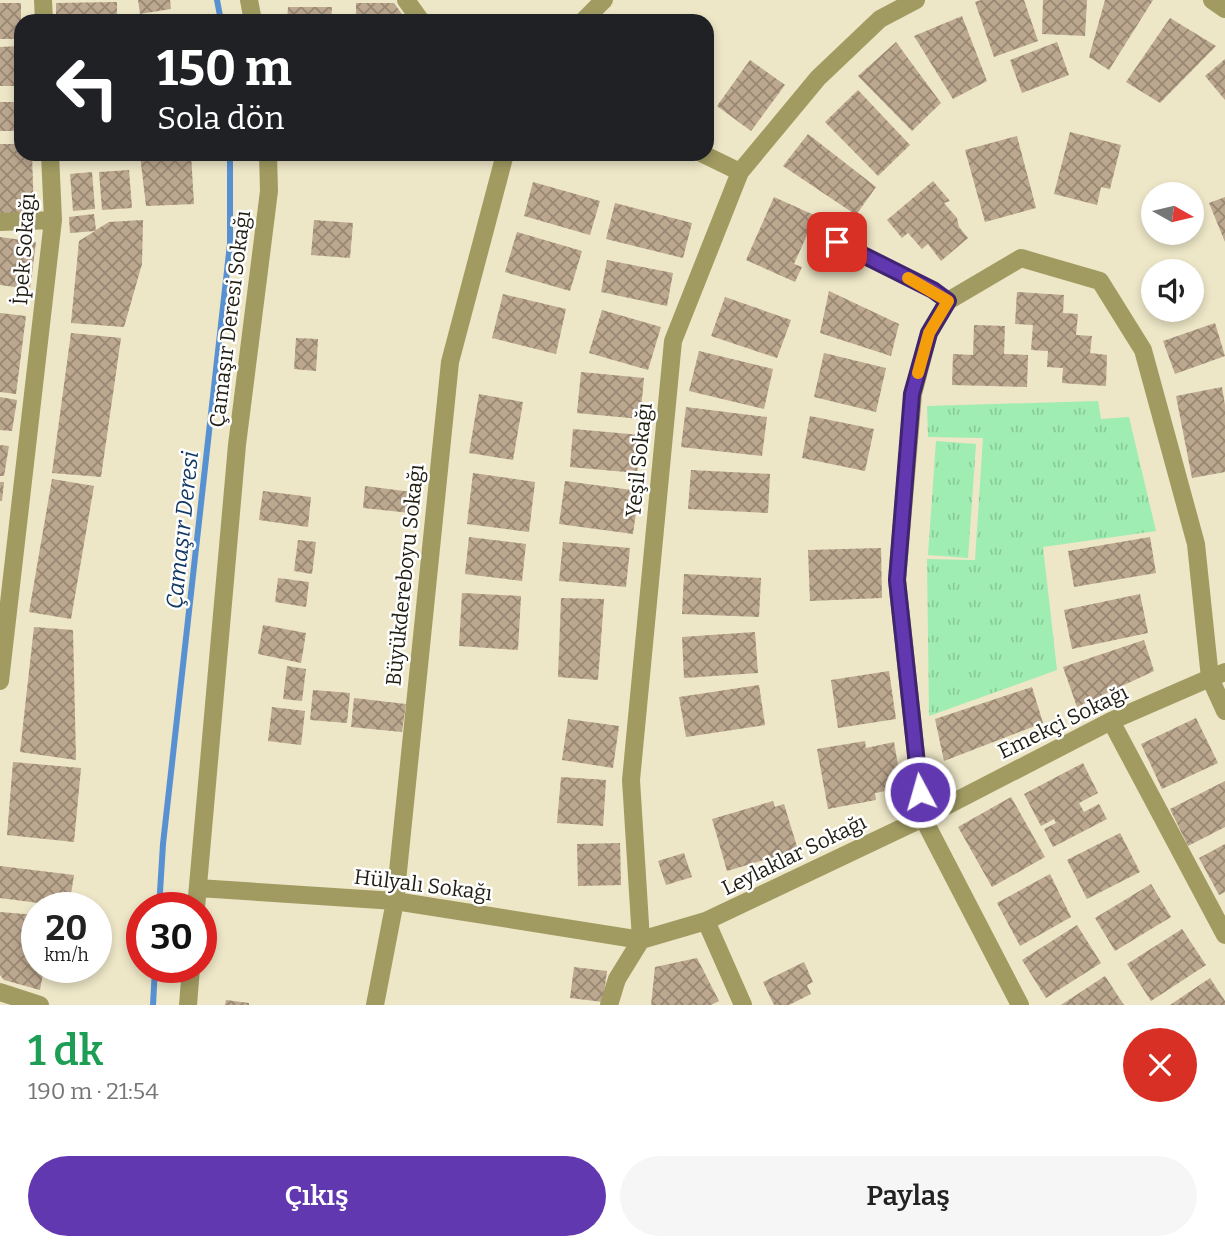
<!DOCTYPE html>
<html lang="tr">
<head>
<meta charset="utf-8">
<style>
	:root { --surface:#fff; --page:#f6f6f6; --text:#222; --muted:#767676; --accent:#6238b0 }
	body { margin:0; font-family:Bitter,serif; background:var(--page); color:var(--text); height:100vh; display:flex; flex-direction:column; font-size:26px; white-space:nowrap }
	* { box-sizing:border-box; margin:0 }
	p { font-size:23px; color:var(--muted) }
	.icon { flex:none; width:38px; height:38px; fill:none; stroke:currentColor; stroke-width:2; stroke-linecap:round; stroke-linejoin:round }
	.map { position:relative; height:1005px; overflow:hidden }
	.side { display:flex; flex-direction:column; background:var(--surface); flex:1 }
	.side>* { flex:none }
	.top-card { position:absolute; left:14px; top:14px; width:700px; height:147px; border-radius:21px; box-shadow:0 4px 10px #0003; background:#202124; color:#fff; overflow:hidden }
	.needle { width:46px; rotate:98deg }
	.controls { position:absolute; left:1141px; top:182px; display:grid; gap:14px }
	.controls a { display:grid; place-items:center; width:63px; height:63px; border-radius:50%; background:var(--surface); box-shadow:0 4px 10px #0003; font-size:35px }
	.speed { position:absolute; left:21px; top:892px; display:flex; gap:14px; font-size:35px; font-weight:700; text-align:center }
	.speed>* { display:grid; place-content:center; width:91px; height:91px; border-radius:50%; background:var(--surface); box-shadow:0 4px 10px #0003; line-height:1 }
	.speed small { font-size:18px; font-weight:400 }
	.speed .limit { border:10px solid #d22; background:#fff; color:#111 }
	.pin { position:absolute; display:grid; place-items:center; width:60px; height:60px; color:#fff; margin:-30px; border-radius:14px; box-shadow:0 4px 10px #0006 }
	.me { position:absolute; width:77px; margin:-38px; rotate:354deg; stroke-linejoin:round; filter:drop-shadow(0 0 5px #0008) }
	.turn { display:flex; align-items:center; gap:24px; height:147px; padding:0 28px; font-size:32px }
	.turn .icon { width:91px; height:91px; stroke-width:2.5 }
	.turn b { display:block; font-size:49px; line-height:60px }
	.round { display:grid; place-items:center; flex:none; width:74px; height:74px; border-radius:37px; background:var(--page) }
	.overview { display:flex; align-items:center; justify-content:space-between; height:119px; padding:0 28px }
	h1 { font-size:42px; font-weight:600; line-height:52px; color:#1e9e55 }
	.cta { display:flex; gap:14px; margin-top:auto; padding:14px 28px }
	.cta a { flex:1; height:80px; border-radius:42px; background:var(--accent); color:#fff; font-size:28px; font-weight:600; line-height:80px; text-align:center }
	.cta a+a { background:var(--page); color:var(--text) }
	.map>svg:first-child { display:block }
</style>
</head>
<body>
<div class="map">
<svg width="1225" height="1005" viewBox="0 0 1225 1005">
	<defs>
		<pattern id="grass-tufts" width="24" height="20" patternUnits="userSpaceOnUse" patternTransform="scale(1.75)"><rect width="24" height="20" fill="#9fedb2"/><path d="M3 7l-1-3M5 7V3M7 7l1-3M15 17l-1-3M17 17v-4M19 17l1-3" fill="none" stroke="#89cb98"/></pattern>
		<pattern id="building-cross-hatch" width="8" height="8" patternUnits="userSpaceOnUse" patternTransform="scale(1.75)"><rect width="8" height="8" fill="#bca78f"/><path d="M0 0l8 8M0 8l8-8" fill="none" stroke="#988773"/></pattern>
	</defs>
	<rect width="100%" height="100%" fill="#ede6c7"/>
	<path fill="url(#grass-tufts)" d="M1098,401L1101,419L1129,417L1156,531L1043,547L1057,670L929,716L927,559L975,560L983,438L928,437L927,406Z
		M936,441L976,444L968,558L928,555Z"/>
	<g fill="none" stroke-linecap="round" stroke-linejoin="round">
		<path stroke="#5891d1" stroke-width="6" d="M217,0L221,21
			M159,908L163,844L230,244V154
			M153,1005L155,968"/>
	</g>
	<path fill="url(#building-cross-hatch)" d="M138,0H170L171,9L140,14Z
		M981,0H1024L1038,41L994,57L975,2Z
		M1043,0H1087L1085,36L1042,34Z
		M1105,0H1153L1109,70L1089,57Z
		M117,2V21H56V3Z
		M0,3H21V39H0Z
		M356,3H394L407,21H356Z
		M288,7H332L331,21H287Z
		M962,16L987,81L953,99L914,36Z
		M1170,18L1216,46L1160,103L1126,82Z
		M896,42L941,103L912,131L858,76Z
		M1057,42L1069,75L1022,93L1010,60Z
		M21,46V86H0V47Z
		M1225,59V100L1205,76Z
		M750,60L785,85L751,131L717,106Z
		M858,90L910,145L878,176L825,122Z
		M0,102H21V131H0Z
		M1070,132L1121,145L1110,189L1101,187L1097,205L1054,194Z
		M808,134L876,187L856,215L783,166Z
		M1017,136L1036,208L985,222L965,150Z
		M0,144H21V154H32L34,216L0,217Z
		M78,154H115V156L79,158Z
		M168,154H191L194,204L146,206L140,155Z
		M359,154H412V160H359Z
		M129,170L132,208L102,210L99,172Z
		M92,172L95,209L73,211L70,174Z
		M933,181L950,201L944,203L957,218L959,227L968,238L941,261L928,244L922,249L908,233L902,238L887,220Z
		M533,182L600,201L590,235L524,216Z
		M774,197L823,219L814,239L807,235L794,264L802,267L795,282L746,260Z
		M1225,197V242L1209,203Z
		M615,203L692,223L683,258L606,239Z
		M94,214L96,230L109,222L143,220L142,264L124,327L71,323L79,241L95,231L70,233L69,217Z
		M314,220L353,223L350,258L311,255Z
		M517,232L582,251L570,291L505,272Z
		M0,237L36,242L30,289L0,285Z
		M607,260L673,273L667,306L601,292Z
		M829,291L899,324L891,356L820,333Z
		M1017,292L1064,295L1063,313L1078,314L1076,335L1092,336L1090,353L1107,355L1106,386L1062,383L1063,368L1047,367L1048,351L1031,350L1033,325L1015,324Z
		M503,294L566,309L556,354L492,338Z
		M725,297L791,320L777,358L711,336Z
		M602,310L661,327L648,370L589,353Z
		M0,313L26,316L16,394L0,392Z
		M1215,323L1225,356L1175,374L1163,341Z
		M974,325L1005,326L1004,354L1028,355L1027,387L952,385L953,354L973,355Z
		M71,333L121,338L101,477L52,473Z
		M296,338L318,339L316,371L294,369Z
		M699,351L773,369L764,409L689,391Z
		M824,353L886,368L876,412L814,397Z
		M581,372L644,378L640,419L577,413Z
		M1222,387L1225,405V472L1192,478L1176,396Z
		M479,394L523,402L513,460L469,453Z
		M0,397L17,400L12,431L0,430Z
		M686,407L767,417L762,456L681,447Z
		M810,416L874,429L865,471L802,458Z
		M573,429L641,435L637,473L570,467Z
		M0,445L9,446L4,476H0Z
		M691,470L770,474L768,513L688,509Z
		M473,473L535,482L529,532L467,524Z
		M52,479L94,486L71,619L29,612Z
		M565,481L639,491L633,534L559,524Z
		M0,482H4L2,501H0Z
		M365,486L412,492L410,513L363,508Z
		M263,491L311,497L308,527L259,520Z
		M469,537L526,544L522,581L465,574Z
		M1150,537L1156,573L1074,587L1068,551Z
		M298,540L316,542L312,574L294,571Z
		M563,542L630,548L626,587L559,581Z
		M881,548L882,598L810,601L808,550Z
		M684,574L761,578L759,617L682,614Z
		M278,578L309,582L306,607L275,602Z
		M462,593L521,596L518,650L459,646Z
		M1140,594L1148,633L1072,649L1064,610Z
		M561,598L604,599L598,680L558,677Z
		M263,625L306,633L301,663L258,654Z
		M34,627L73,630L76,760L20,752Z
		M755,632L758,673L684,678L682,637Z
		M1144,640L1154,671L1077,707L1063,667Z
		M287,666L306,669L302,701L283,699Z
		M889,671L896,719L838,728L831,680Z
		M759,685L765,725L686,737L679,697Z
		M1032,687L1043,723L944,761L935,719Z
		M313,690L350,693L347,723L310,720Z
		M354,698L406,704L402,732L351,727Z
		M272,707L305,711L301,745L268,741Z
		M1196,718L1218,763L1162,789L1141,744Z
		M568,719L619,726L613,768L562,760Z
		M865,741L866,748L894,742L902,788L875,793L876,800L828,809L817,749Z
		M13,762L81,768L74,842L7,835Z
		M1083,763L1098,793L1079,803L1084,812L1099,804L1107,819L1053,847L1044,829L1056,823L1054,819L1041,826L1024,794Z
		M561,777L606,780L603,826L557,823Z
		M1225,781V827L1188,846L1170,809Z
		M1011,797L1045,857L992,887L958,827Z
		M773,801L775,807L784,804L798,850L727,871L712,819Z
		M1120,833L1140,872L1087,899L1067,860Z
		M620,843L621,885L578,886L577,844Z
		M1225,844V892L1219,895L1199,858Z
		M684,853L692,877L666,885L658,861Z
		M0,866L74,875L69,907L0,898Z
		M1050,874L1071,917L1020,946L997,903Z
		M1151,884L1171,917L1115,951L1095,918Z
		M0,912L37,915V968H44L40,990L4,980L0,975Z
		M1077,925L1101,963L1046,998L1022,960Z
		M1182,929L1206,965L1151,1001L1127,964Z
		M697,958L719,1001L711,1005H651L655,967Z
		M804,962L813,982L807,985L811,994L789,1005H774L763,982Z
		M574,967L607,971L603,1002L570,998Z
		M1105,976L1124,1005H1061Z
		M1210,978L1225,1001V1005H1170Z
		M226,1000L249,1003V1005H225Z"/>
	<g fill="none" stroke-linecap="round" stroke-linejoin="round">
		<path stroke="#a19b61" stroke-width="9" d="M837,242L933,290L948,301"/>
		<path stroke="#a19b61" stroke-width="18" d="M43,0L44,21
			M249,0L253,21
			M406,0L421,21
			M1212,0L1225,9
			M583,21L604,0
			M703,154L740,172
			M0,222L53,220
			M1225,672L1210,678L1111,721L923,818L897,580L913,394L929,333L948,301L1021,258L1100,281L1143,350L1196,544L1210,678L1225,711
			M0,681L53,220L50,154
			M1111,721L1225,935
			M198,888L395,901L641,940L706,921L923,818L1020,1005
			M196,908L237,445L269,191L268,154
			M706,921L743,1005
			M0,992L40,1005
			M188,1005L191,968
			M375,1005L395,901L450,362L505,154
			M609,1005L617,979L641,940L631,780L673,341L740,172L818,78L880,19L916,0"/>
	</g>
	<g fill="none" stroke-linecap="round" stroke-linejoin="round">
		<g stroke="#402472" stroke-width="18">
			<path id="route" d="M837,242L933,290L948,301L929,333L912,394L897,580L920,792"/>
		</g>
		<use href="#route" stroke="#6238b0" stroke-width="12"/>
		<path stroke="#f59e0b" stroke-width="12" d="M908,278L948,301L929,333L918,373"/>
	</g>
	<g text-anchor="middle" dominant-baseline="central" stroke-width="5" stroke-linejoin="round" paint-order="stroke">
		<g font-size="21" fill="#201d12" stroke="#fff">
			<text transform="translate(24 249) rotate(-86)">İpek Sokağı</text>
			<text transform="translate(230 319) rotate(-83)">Çamaşır Deresi Sokağı</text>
			<text transform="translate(639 460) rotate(-84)">Yeşil Sokağı</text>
			<text transform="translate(405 575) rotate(-84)">Büyükdereboyu Sokağı</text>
			<text transform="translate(1063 722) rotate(-26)">Emekçi Sokağı</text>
			<text transform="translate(794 855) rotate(-26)">Leylaklar Sokağı</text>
			<text transform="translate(423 885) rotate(7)">Hülyalı Sokağı</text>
		</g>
		<g font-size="23" font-style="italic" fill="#123a65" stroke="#fff">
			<text transform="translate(182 530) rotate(-84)">Çamaşır Deresi</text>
		</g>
	</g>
</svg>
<div class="controls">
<a><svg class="needle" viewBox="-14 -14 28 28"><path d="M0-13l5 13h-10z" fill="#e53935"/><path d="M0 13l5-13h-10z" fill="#767676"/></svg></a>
<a><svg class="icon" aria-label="sound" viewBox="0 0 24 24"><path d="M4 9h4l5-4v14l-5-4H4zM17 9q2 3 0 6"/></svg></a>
</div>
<div class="speed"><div>20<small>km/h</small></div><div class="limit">30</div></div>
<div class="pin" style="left:837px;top:242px;background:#d93025"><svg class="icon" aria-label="arrive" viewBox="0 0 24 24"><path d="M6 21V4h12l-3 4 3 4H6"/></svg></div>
<svg class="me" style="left:920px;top:792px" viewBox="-20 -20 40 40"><circle r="17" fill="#6238b0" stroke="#fff" stroke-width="3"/><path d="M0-11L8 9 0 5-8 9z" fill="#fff"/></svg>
<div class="top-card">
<div class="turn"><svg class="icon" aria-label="left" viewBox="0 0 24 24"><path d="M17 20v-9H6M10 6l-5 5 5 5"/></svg><div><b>150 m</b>Sola dön</div></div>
</div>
</div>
<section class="side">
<div class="overview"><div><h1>1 dk</h1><p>190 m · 21:54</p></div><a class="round" style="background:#d93025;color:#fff"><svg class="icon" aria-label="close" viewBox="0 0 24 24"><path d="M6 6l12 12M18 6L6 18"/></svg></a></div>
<div class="cta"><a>Çıkış</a><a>Paylaş</a></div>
</section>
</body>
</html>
